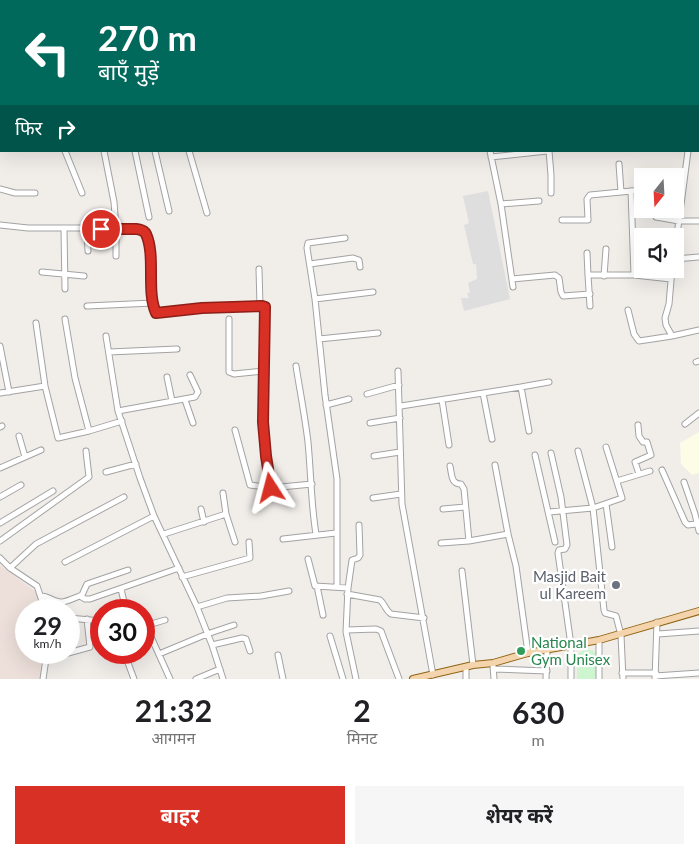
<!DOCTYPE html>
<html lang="hi">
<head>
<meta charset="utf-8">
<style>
	:root { --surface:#fff; --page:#f6f6f6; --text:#202124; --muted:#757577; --accent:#d93025 }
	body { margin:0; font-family:Lato,"Noto Sans Devanagari",sans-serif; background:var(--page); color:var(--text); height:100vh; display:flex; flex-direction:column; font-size:19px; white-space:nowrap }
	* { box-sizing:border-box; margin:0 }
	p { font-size:16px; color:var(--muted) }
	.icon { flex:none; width:28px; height:28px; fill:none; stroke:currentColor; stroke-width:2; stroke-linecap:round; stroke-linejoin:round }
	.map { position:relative; height:679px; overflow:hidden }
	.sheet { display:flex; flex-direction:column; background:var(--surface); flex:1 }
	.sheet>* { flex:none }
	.hud { position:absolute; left:0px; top:0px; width:700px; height:152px; box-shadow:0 5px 20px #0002; background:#00695c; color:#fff; overflow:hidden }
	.needle { width:32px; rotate:198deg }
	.fabs { position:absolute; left:634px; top:168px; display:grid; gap:10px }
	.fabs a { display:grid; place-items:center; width:50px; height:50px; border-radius:0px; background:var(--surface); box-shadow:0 5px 20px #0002; font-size:25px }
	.speed { position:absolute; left:15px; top:599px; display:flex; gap:10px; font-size:25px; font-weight:700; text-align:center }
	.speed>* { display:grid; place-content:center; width:65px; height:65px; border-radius:50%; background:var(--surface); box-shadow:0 5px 20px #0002; line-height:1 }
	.speed small { font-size:12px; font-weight:400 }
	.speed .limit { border:8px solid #d22; background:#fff; color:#111 }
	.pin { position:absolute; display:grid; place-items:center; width:42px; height:42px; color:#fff; margin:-21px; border:2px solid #fff; border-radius:50%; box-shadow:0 1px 5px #0007 }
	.me { position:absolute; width:55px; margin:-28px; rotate:351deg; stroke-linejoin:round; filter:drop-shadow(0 0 4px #0008) }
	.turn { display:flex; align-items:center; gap:18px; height:105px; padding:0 15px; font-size:22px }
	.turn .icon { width:65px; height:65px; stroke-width:2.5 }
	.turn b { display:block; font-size:35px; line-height:42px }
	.then { display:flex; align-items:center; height:48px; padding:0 15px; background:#0003; gap:10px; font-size:19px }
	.eta { display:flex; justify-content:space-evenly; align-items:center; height:85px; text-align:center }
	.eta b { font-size:30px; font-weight:700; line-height:35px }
	.action { display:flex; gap:10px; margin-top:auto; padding:10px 15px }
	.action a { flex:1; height:58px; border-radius:0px; background:var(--accent); color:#fff; font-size:20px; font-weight:700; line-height:58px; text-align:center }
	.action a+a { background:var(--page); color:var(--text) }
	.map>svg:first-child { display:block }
</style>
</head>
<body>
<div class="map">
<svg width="699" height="679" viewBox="0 0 699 679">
	<rect width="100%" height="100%" fill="#f1eeea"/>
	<path fill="#fcfce7" d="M699,432V473L692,475L681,464L680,443Z"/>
	<path fill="#ede0db" d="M0,565L35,591L41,603L42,610H26V652L42,653L40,679H0Z"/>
	<path fill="#cdf5d0" d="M583,650H592L597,654L596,679H577V655Z"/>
	<path fill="#dedede" d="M488,191L510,299L464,311L461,298H469L467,294L470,292L468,283L477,279L476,264H473L464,225L469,223L463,196Z"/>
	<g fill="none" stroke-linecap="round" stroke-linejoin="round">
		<g stroke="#a3a3a3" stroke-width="7">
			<path id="minor" d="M216,0V1
				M249,0L250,1
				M408,0L409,1
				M459,0V1
				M25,1V0
				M286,1L288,0
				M296,1L297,0
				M543,1H568
				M631,1V0
				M0,86L1,87
				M0,95L1,96
				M65,151L82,193
				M135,151L149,217
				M155,151L169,211
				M189,151L207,213
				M490,151L501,204L513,287
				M549,151L551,175V193
				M491,157L547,151
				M619,164L621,192
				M0,189L15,193H35
				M631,191L634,275
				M501,204L539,201
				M655,209L656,217L679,221H699
				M562,220H588L587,199L590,195L642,190
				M0,225L28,228H116L114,202L104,151
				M64,229L65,289
				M87,229L88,251
				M675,250L688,151
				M587,253L588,275
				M116,256V228L143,230C157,243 147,293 156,313L202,308L262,306L265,307L263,422L266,456L271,488
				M675,259L699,257
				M310,264L353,258L359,260L360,267
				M259,269L260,306
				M42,272L84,276
				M604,276L606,249
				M512,279L555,275L559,278L561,292L563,296L590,294
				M315,299L373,292
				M87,306L153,303
				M590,306L588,275H634L671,279
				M628,310L634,334L639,341L672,336L699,330
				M65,319L75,378L89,431
				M229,319V372L234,374L264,371
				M36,323L45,386L58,438L89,431L122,421
				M106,336L118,411L140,478L154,516L197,607L212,645L223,679
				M672,336L666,325L665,318L669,304L672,269
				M319,339L378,333
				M0,346L9,392
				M109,352L177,349
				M696,362L699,361
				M296,366C300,391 305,417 308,442C311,473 311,504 316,534
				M398,371L402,504L433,675
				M167,377L172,401
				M0,393L45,386
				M483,393L492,439
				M367,394L399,385
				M185,400L193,423
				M442,400L449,445
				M326,405L349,399
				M401,406L521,387
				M118,411L195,397L198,392L190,375
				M370,423L400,418
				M685,424L699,413
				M638,425L639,436L643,442H647L651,455L635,462L639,474
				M0,427L2,426
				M235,430L250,485L271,488L312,484
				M529,431L521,387L549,382
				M19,436L25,457
				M578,451L593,508L604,610L605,613L616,616L621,635L623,679
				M551,453L561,497L567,545L565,549L559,550L558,553L571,645V679
				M535,455L555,542
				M374,456L400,452
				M495,465L508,534L516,566L528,653
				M450,466C452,475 451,484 461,484L464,489L469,541
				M0,468L41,450
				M662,470L685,522L688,525L696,524
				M106,472L136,464
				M617,481L650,471
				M684,482L695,514L699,531
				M0,497L21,485
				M373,498L401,494
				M606,504L612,547
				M201,509L204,522
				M443,509L465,507
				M549,512L593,508L622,498L606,447
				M226,514L235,542
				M0,523L53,491
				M164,534L226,514L223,493
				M283,539L336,533
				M0,541L89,477L86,451
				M441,543L469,541L508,534
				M0,558L10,568L37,586L45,610
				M308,559L315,586L348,588
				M65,562L154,516
				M10,568L36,544L124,497
				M462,571L473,665
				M182,577L250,558L249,542
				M317,586L323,615
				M337,587V479L325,395L315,299L307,248L308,243L345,238
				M121,589L126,610
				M347,594L380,600C385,604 385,610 391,614L424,618
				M41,596C48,596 54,602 61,602C68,602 76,597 82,595L87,584L128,570
				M80,596L85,599H90L179,568
				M197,607L227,598L261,596L289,591
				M69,618L101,621
				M165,620L148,625L147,628L170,679
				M347,630L376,629L381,631L399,679
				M658,634L699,631
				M330,636L343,679
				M599,640V679
				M212,645L242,638L246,639L250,651
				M124,652L134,679
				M159,654L207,634L234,625
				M278,655L283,679
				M46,659L90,647L87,619
				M493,666L494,679
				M494,669L547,671
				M622,673H656
				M655,676L699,673
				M43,679L47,652
				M196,679L220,669
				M356,679L346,632L348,588L352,560L358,558L360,555L359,525
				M466,679V667
				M546,679L547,650
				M655,679L657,622"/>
		</g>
		<g stroke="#8f6411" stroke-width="8">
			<path id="major" d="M413,679L473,665L493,663L528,653L599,640L699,611"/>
		</g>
		<g stroke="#c93c6e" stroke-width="9">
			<path id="highway" d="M680,0L681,1
				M691,0L692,1"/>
		</g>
		<use href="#minor" stroke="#fff" stroke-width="5"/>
		<use href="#major" stroke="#f3d4ad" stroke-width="6"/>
		<use href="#highway" stroke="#df9ba8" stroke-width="7"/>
	</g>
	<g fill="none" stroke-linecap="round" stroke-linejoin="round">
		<g stroke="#8d1f18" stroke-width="12">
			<path id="route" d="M101,229H137C141,230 144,230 146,234C156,256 146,291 156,313L202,308L262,306L265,307L263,422L266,456L271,488"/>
		</g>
		<use href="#route" stroke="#d93025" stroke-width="9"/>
	</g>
	<circle fill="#6b7280" stroke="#fff" stroke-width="2" cx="616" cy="585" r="5"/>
	<circle fill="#2e9e5b" stroke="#fff" stroke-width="2" cx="521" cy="651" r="5"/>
	<g text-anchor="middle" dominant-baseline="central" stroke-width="4.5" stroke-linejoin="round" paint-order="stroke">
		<g font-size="15" fill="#5b616d" stroke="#fff" text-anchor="end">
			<text x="606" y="576">Masjid Bait<tspan x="606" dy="17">ul Kareem</tspan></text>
		</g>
		<g font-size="15" fill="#27864d" stroke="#fff" text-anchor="start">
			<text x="531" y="642">National<tspan x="531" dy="17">Gym Unisex</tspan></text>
		</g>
	</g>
</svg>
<div class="fabs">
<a><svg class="needle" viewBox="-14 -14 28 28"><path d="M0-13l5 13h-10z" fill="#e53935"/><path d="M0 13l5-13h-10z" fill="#757577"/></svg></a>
<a><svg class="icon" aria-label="sound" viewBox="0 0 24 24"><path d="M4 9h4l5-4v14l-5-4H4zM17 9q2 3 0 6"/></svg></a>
</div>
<div class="speed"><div>29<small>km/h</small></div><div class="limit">30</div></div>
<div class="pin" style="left:101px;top:229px;background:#d93025"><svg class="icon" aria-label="arrive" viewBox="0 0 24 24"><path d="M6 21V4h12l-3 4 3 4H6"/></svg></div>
<svg class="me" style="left:271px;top:488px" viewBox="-20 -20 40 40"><path d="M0-17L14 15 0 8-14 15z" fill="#d93025" stroke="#fff" stroke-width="4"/></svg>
<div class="hud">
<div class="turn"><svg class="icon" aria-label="left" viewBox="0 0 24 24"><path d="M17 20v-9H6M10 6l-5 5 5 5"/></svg><div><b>270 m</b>बाएँ मुड़ें</div></div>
<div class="then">फिर<svg class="icon" aria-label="right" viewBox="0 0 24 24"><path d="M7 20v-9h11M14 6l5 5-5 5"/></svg></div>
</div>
</div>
<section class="sheet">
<div class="eta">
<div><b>21:32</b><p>आगमन</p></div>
<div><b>2</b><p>मिनट</p></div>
<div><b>630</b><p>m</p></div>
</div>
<div class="action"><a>बाहर</a><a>शेयर करें</a></div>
</section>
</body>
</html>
